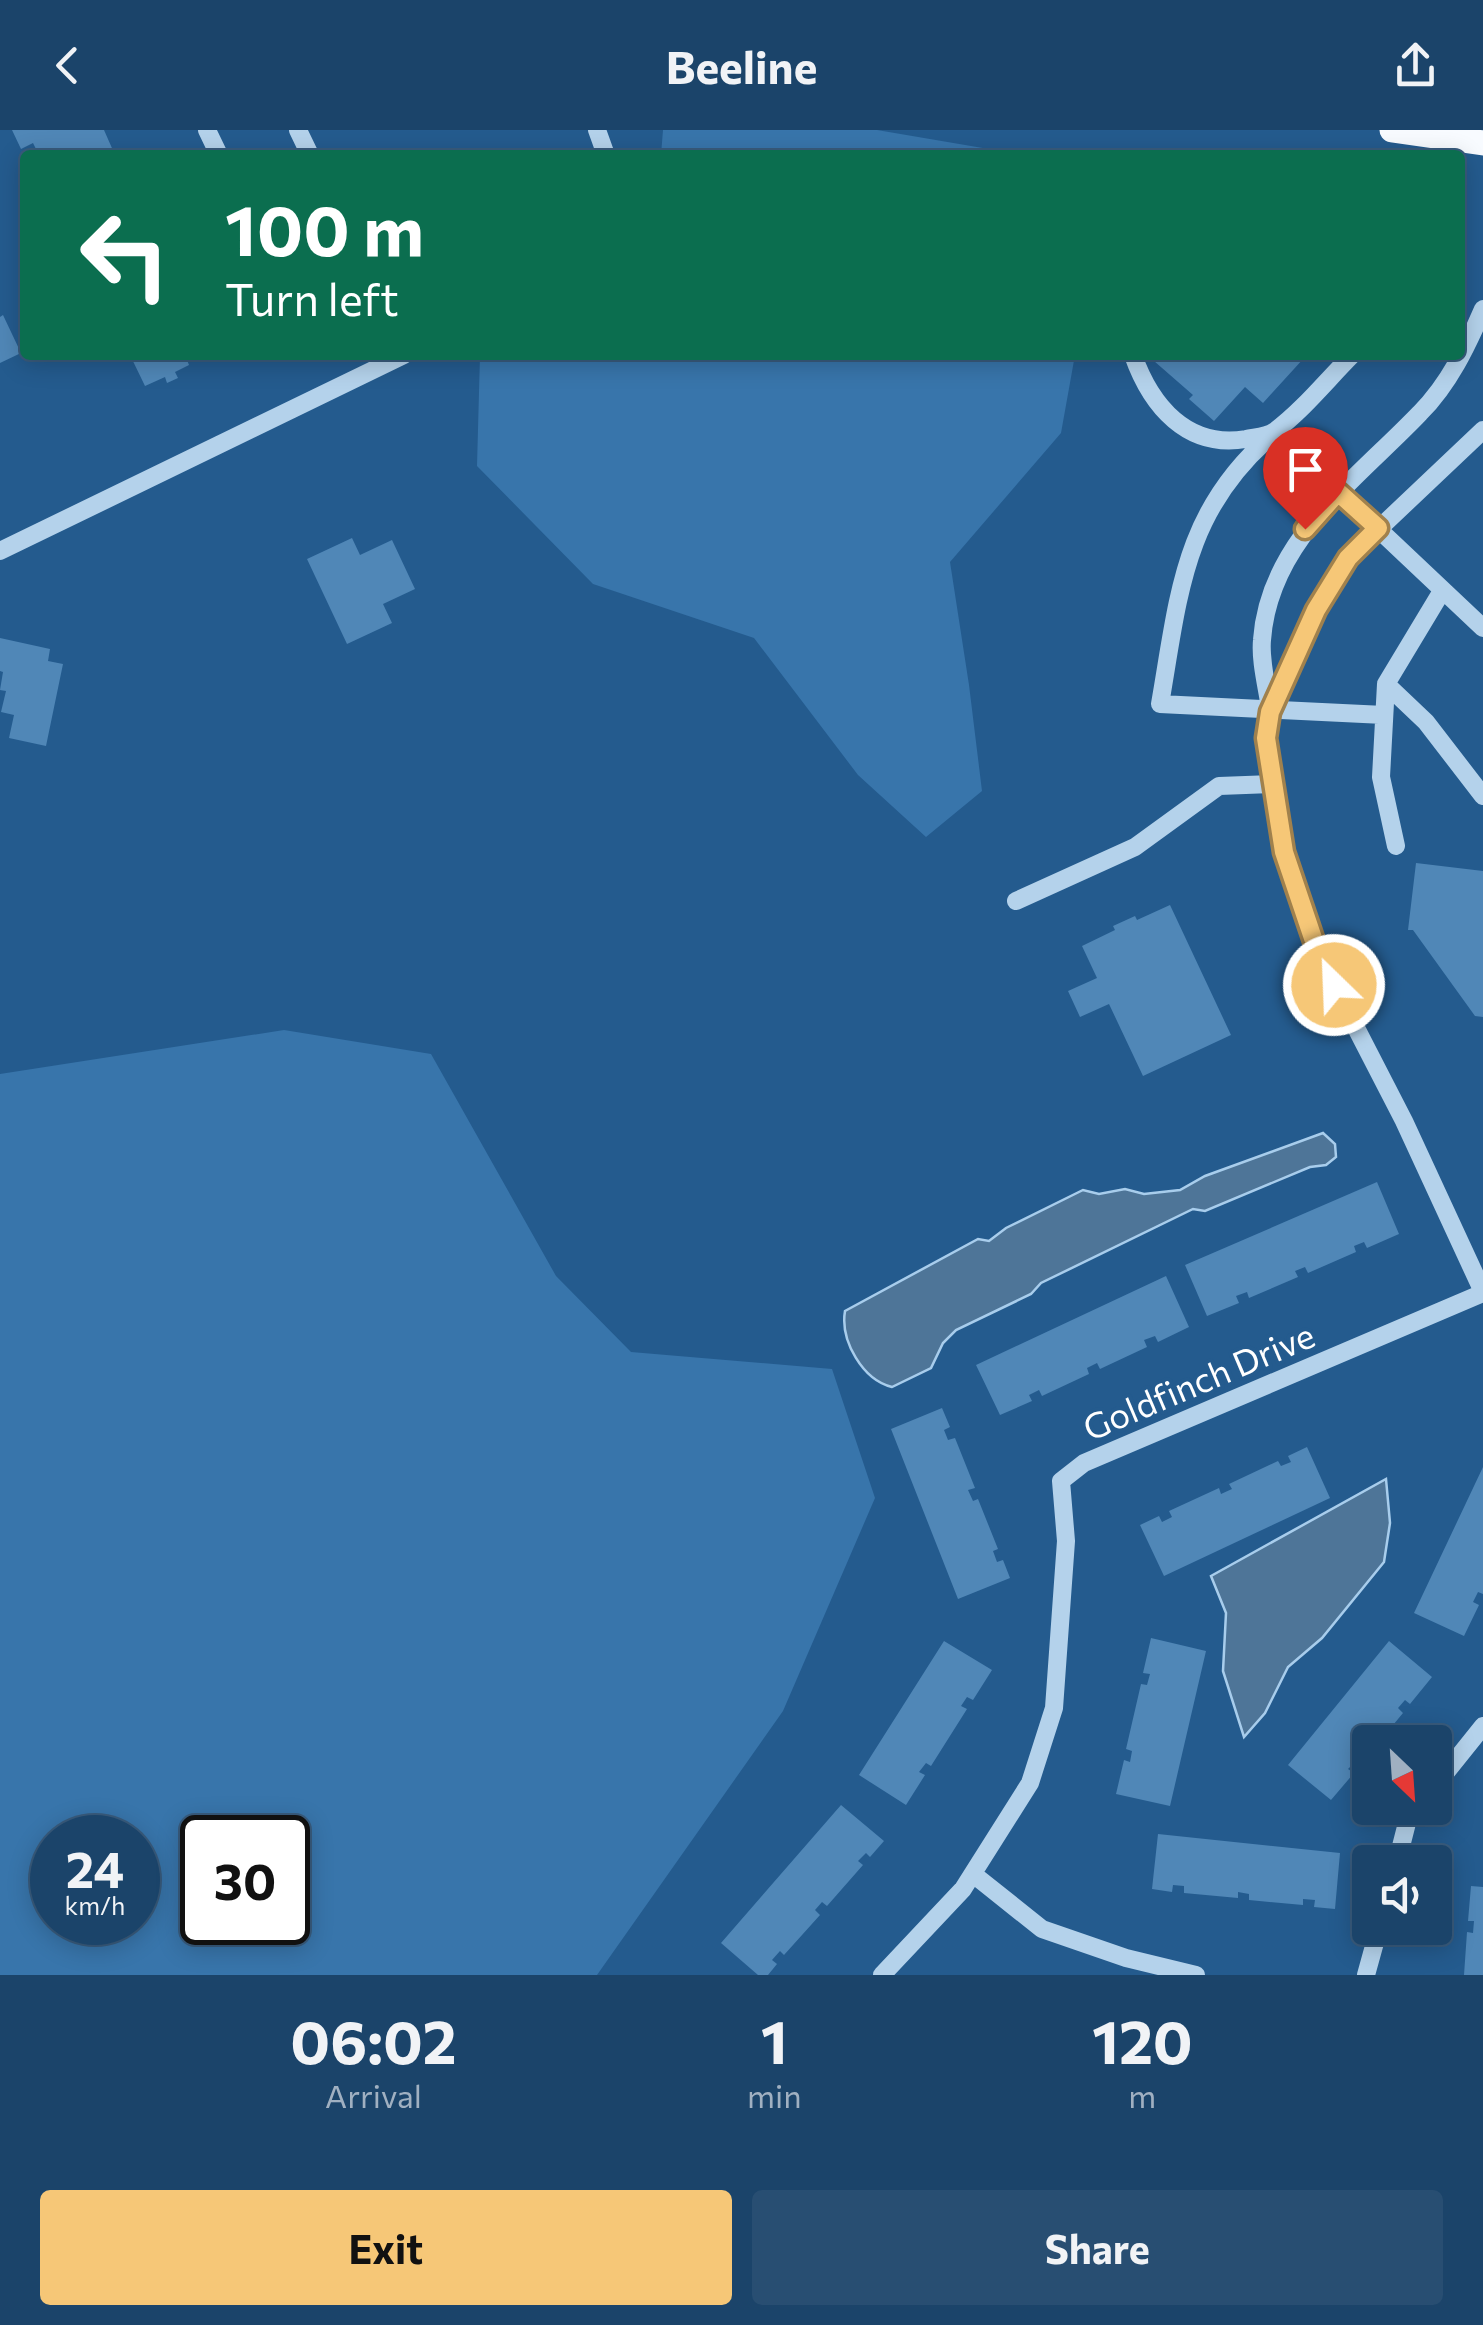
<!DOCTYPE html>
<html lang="en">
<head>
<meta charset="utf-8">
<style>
	:root { --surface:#1b446a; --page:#284e72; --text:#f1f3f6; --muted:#a0b0c1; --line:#395c7e; --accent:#f6c777 }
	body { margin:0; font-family:Commissioner,sans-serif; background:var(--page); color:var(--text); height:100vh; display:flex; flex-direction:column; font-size:38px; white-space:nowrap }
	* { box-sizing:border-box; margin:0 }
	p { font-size:32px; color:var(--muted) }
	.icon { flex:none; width:55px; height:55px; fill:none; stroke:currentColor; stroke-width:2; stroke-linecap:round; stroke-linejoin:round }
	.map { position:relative; height:1845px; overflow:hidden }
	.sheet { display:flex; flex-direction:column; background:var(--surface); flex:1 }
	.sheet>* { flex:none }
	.banner { position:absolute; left:20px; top:20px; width:1445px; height:210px; border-radius:10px; box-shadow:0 5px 25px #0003,0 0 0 2px var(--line); background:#0b6e4f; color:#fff; overflow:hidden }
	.needle { width:65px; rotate:155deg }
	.buttons { position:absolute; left:1352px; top:1595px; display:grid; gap:20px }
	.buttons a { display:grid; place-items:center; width:100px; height:100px; border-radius:10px; background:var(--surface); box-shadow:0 5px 25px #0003,0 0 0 2px var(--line); font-size:50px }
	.speed { position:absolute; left:30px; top:1685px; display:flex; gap:20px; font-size:50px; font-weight:700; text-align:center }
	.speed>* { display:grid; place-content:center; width:130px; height:130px; border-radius:50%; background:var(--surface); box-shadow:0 5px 25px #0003,0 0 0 2px var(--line); line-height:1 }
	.speed small { font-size:25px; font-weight:400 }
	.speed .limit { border:5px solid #111; border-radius:15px; background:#fff; color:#111 }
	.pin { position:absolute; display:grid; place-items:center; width:85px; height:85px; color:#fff; margin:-102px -42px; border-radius:50% 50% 50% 0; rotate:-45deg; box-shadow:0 0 10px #0007 }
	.pin .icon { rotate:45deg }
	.me { position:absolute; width:110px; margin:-55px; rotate:336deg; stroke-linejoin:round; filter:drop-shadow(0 0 8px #0008) }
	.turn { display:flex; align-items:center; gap:35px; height:210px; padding:0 40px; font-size:45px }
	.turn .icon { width:130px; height:130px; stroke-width:2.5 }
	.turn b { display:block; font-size:70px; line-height:85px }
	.eta { display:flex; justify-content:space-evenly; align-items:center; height:170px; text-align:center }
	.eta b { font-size:60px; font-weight:700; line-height:70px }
	.cta { display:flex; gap:20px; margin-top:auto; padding:20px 40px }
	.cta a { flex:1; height:115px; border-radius:10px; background:var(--accent); color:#111; font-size:40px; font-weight:700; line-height:115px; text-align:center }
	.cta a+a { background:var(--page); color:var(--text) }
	header { display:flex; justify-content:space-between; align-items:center; height:130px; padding:0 40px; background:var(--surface); font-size:45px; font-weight:700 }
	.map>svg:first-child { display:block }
</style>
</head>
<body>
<header><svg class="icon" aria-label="back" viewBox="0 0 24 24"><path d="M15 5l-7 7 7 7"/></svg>Beeline<svg class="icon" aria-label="share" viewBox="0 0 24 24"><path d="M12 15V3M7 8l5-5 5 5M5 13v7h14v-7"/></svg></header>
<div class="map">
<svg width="1483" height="1845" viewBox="0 0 1483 1845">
	<rect width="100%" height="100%" fill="#245b8e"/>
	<path fill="#3875ab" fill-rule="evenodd" d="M663,0H877L1024,25H661Z
		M480,225H1075L1061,303L950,432L969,555L982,661L926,707L858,645L754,508L593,454L477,336Z
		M284,900L431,924L556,1146L631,1222L832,1239L875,1368L783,1581L597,1845H0V944ZM52,1708H138V1792H52ZM202,1708H288V1792H202Z"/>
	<path fill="#4e7598" stroke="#a8cdec" stroke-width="2.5" d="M1323,1003L1335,1014L1336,1027L1326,1035L1310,1037L1205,1081L1193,1079L1041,1153L1031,1164L956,1200L943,1213L931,1238L892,1257C863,1250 840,1211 845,1181L978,1109L989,1111L1006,1098L1083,1060L1099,1064L1125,1059L1144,1064L1180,1060L1205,1046Z
		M1386,1349L1390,1393L1384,1432L1322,1508L1288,1537L1265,1583L1244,1607L1223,1541L1226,1483L1211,1446Z"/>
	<path fill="#5087b7" d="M12,0H104L115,25H39L33,13L21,19Z
		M3,185L21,223L0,233V187Z
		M130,225H185L189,235L175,242L178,248L167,253L165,247L145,256Z
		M1160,225H1300L1304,228L1263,273L1245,257L1214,291L1189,269L1193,265L1154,231Z
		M352,408L360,425L392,410L415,459L383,474L392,493L347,514L307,429Z
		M0,508L50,519L48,531L63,534L46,616L9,608L14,585L1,582L6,561L0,560L3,542L0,541Z
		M1416,733L1483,741V887L1475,886L1413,800H1408Z
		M1170,775L1231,905L1143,946L1109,874L1080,887L1068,861L1097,848L1082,816L1115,800L1113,796L1135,786L1137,790Z
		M1377,1052L1399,1104L1367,1118L1364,1112L1354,1116L1356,1122L1308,1143L1305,1137L1295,1141L1298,1147L1249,1168L1247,1162L1236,1166L1239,1173L1207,1186L1185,1135Z
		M1166,1146L1189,1197L1158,1212L1155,1206L1144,1210L1147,1217L1100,1239L1097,1233L1087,1238L1089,1244L1042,1266L1039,1260L1029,1265L1032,1271L1000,1285L976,1235Z
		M942,1278L950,1297L944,1300L948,1310L955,1308L975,1358L968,1360L973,1371L978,1369L998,1419L993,1421L997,1432L1003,1430L1010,1448L958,1469L891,1299Z
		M1307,1317L1330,1368L1164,1446L1140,1395L1159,1386L1162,1392L1172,1387L1169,1381L1219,1358L1221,1364L1232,1359L1229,1354L1278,1331L1281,1336L1291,1332L1288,1326Z
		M1483,1337V1464L1478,1462L1473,1472L1479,1475L1464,1506L1414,1483Z
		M1151,1508L1206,1521L1170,1676L1116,1664L1124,1630L1130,1632L1132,1621L1126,1619L1141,1554L1147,1555L1150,1544L1143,1543Z
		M944,1511L992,1540L973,1570L967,1567L961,1576L967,1579L931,1636L926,1633L919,1642L925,1645L906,1675L859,1645Z
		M1389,1511L1432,1547L1410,1574L1405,1570L1398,1578L1403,1583L1379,1612H1370V1623L1361,1635L1356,1631L1348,1639L1354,1643L1331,1670L1288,1635Z
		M841,1675L884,1711L870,1727L866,1723L858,1731L863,1735L827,1776L822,1772L815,1780L820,1785L784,1825L780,1821L772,1830L777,1834L768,1845H758L721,1813Z
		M1158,1704L1340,1723L1335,1779L1314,1777L1315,1770L1303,1769V1775L1249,1770V1764L1238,1762V1768L1184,1763V1756L1173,1755L1172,1762L1152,1759Z
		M1471,1756L1483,1757V1845H1464L1467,1802L1473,1803L1474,1791H1468Z"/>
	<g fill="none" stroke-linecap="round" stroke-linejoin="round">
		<path stroke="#b4d2eb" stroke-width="18" d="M207,0L219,25
			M298,0L310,25
			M597,0L606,25
			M1133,225C1151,276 1187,319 1246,309C1255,307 1267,307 1275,301C1303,280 1327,250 1352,225
			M1483,300L1348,428L1315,480L1293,527L1270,582L1266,608L1284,722L1319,826L1404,991L1483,1162
			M0,421L404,225
			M1386,554L1426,592L1483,666
			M1270,578C1267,557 1260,531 1262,510C1269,410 1357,349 1420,283C1449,254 1467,216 1483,179
			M1384,585L1160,574C1179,465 1183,381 1272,305L1338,361L1483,498
			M1396,716L1381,647L1386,554L1442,461
			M1016,771L1135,717L1219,656L1273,654
			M1435,1656L1483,1596
			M1397,1732L1408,1689L1418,1678
			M973,1744L1042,1799L1126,1828L1196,1845
			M882,1845L963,1759L1030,1653L1054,1578L1066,1411L1061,1351L1084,1333L1483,1163
			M1366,1845L1379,1798"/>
		<path stroke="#f8fbff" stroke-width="25" d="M1392,0L1483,13"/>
	</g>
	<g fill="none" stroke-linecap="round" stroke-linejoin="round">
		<g stroke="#a0814d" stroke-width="25">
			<path id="route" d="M1305,399L1338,362L1378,398L1348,428L1316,480L1270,582L1266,608L1284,722L1319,826L1334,855"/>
		</g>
		<use href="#route" stroke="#f6c777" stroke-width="18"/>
	</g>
	<g text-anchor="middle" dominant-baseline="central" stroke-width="8" stroke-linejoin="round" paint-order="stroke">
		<g font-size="35" fill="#fff" stroke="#245b8e">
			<text transform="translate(1198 1250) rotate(-23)">Goldfinch Drive</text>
		</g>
	</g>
</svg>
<div class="buttons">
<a><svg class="needle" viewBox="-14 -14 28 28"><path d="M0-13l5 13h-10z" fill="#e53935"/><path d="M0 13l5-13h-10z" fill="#a0b0c1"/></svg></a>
<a><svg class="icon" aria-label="sound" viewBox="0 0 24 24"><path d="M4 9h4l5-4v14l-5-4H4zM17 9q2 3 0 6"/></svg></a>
</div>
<div class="speed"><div>24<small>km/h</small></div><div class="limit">30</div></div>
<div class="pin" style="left:1305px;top:399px;background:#d93025"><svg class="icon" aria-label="arrive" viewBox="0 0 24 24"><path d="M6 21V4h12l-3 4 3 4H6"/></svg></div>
<svg class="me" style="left:1334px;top:855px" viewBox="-20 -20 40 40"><circle r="17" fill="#f6c777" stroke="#fff" stroke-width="3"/><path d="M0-11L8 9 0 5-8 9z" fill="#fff"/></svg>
<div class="banner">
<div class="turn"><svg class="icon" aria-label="left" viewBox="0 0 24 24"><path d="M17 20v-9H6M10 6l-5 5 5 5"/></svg><div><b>100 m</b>Turn left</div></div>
</div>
</div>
<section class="sheet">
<div class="eta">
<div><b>06:02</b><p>Arrival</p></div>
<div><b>1</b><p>min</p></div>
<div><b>120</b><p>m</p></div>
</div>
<div class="cta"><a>Exit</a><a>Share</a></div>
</section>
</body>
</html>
